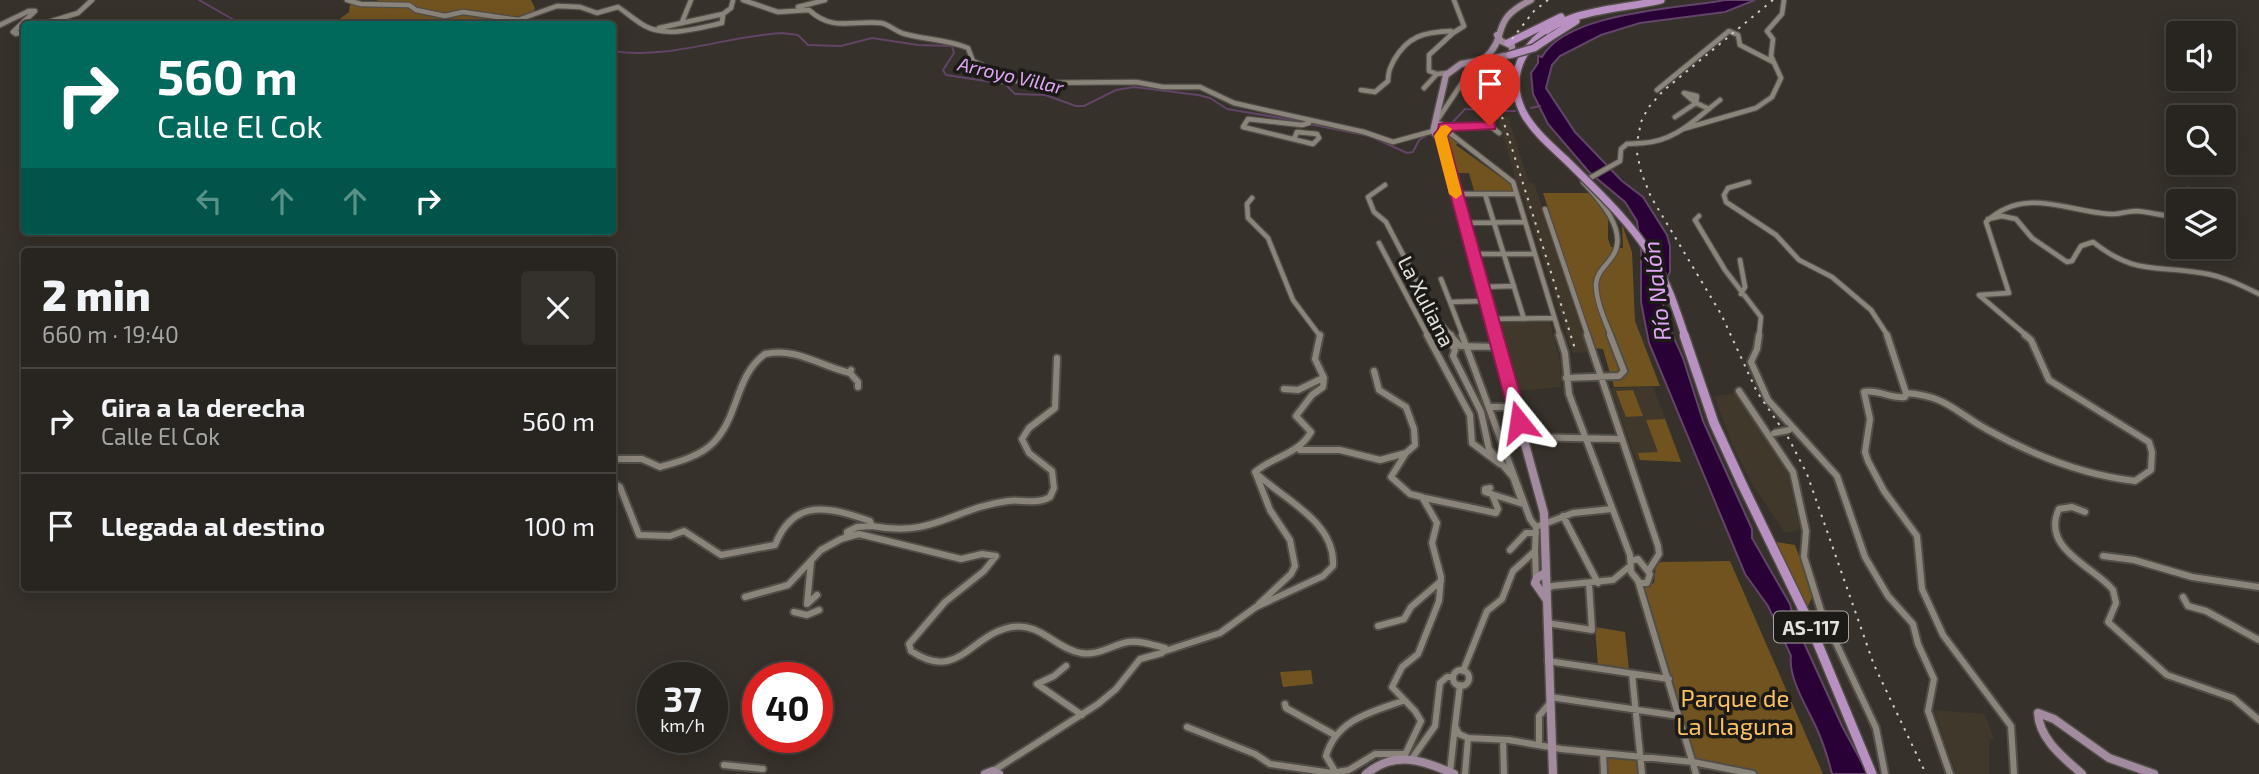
<!DOCTYPE html>
<html lang="es">
<head>
<meta charset="utf-8">
<style>
	:root { --surface:#282520; --page:#34312d; --text:#f1f3f6; --muted:#a5a5a5; --line:#44423e }
	body { margin:0; font-family:"Exo 2",sans-serif; background:var(--page); color:var(--text); height:100vh; display:flex; flex-direction:column; font-size:26px; white-space:nowrap }
	* { box-sizing:border-box; margin:0 }
	p { font-size:23px; color:var(--muted) }
	.icon { flex:none; width:38px; height:38px; fill:none; stroke:currentColor; stroke-width:2; stroke-linecap:round; stroke-linejoin:round }
	.map { position:relative; flex:1; overflow:hidden }
	.details { position:absolute; left:21px; top:248px; width:595px; height:343px; display:flex; flex-direction:column; background:var(--surface); border-radius:7px; box-shadow:0 4px 18px #0003,0 0 0 2px var(--line) }
	.details>* { flex:none }
	.top-card { position:absolute; left:21px; top:21px; width:595px; height:214px; border-radius:7px; box-shadow:0 4px 18px #0003,0 0 0 2px var(--line); background:#00695c; color:#fff; overflow:hidden }
	.tools { position:absolute; left:2166px; top:21px; display:grid; gap:14px }
	.tools a { display:grid; place-items:center; width:70px; height:70px; border-radius:7px; background:var(--surface); box-shadow:0 4px 18px #0003,0 0 0 2px var(--line); font-size:35px }
	.speed { position:absolute; left:637px; top:662px; display:flex; gap:14px; font-size:35px; font-weight:700; text-align:center }
	.speed>* { display:grid; place-content:center; width:91px; height:91px; border-radius:50%; background:var(--surface); box-shadow:0 4px 18px #0003,0 0 0 2px var(--line); line-height:1 }
	.speed small { font-size:18px; font-weight:400 }
	.speed .limit { border:10px solid #d22; background:#fff; color:#111 }
	.pin { position:absolute; display:grid; place-items:center; width:60px; height:60px; color:#fff; margin:-72px -30px; border-radius:50% 50% 50% 0; rotate:-45deg; box-shadow:0 0 7px #0007 }
	.pin .icon { rotate:45deg }
	.me { position:absolute; width:77px; margin:-38px; rotate:345deg; stroke-linejoin:round; filter:drop-shadow(0 0 5px #0008) }
	.turn { display:flex; align-items:center; gap:24px; height:147px; padding:0 21px; font-size:32px }
	.turn .icon { width:91px; height:91px; stroke-width:2.5 }
	.turn b { display:block; font-size:49px; line-height:60px }
	.lanes { display:flex; align-items:center; height:66px; padding:0 21px; background:#0003; justify-content:center; gap:35px; direction:ltr }
	.lanes .off { opacity:.35 }
	.round { display:grid; place-items:center; flex:none; width:74px; height:74px; border-radius:7px; background:var(--page) }
	.headline { display:flex; align-items:center; justify-content:space-between; height:119px; padding:0 21px }
	h1 { font-size:42px; font-weight:800; line-height:52px }
	ul { padding:0; list-style:none }
	li { display:flex; align-items:center; gap:21px; height:105px; padding:0 21px; border-top:2px solid var(--line) }
	li div { flex:1 }
	li b { display:block; font-size:26px }
	li em { font-style:normal }
	.map>svg:first-child { display:block }
</style>
</head>
<body>
<div class="map">
<svg width="2259" height="774" viewBox="0 0 2259 774">
	<rect width="100%" height="100%" fill="#36312a"/>
	<path fill="#41382c" d="M1498,117H1508L1529,183H1534L1591,352L1573,353L1524,197L1519,192Z
		M1549,320L1560,362L1561,387L1519,391L1515,388L1497,323L1499,321Z
		M1653,387L1682,462L1636,460L1611,388Z
		M1740,393L1788,474L1800,530L1785,533L1752,484L1734,448L1714,396Z
		M1934,710L1985,714L1994,739H1989V774H1956Z"/>
	<path fill="#715320" d="M378,0H531L535,8L527,24H403L399,21L387,24L351,22L333,24L349,12L350,4L368,6Z
		M1445,133L1451,135L1450,137L1458,143L1456,145L1509,183L1513,182L1516,194H1475L1469,173H1451Z
		M1543,193H1591L1608,219V239L1611,247L1623,248L1622,224L1632,252L1635,321L1660,386L1614,387L1603,349L1593,348L1558,247L1561,246Z
		M1633,390L1643,416L1626,417L1616,391Z
		M1665,419L1681,462L1640,460L1638,453L1658,452L1646,420Z
		M1776,542L1795,545L1813,595L1807,608Z
		M1730,561L1823,774H1753L1693,762L1641,588L1654,583L1656,565L1661,562Z
		M1595,627L1625,632L1629,670L1598,666Z
		M1311,670L1313,684L1283,687L1280,672Z
		M1607,757L1638,761L1640,774H1608Z"/>
	<path fill="#2a0137" stroke="#624468" stroke-width="2" d="M1725,0H1755L1725,12L1640,23L1601,35L1560,56L1552,65L1546,88L1575,132L1622,181L1643,197L1667,235L1670,246V272L1660,291L1666,320L1683,358L1703,421L1752,529V538L1790,604L1794,621L1842,726L1868,774H1832C1828,758 1823,742 1816,727C1807,707 1788,678 1791,656L1768,606L1745,574L1649,343L1641,302V249L1637,221L1625,202L1589,172L1548,124L1533,94L1531,73L1538,63V56L1542,57C1567,12 1678,9 1725,0Z"/>
	<g fill="none" stroke-linecap="round" stroke-linejoin="round">
		<path stroke="#624468" stroke-width="2" d="M199,0L234,20L248,24
			M345,24H379
			M612,51C670,60 725,36 782,33L798,35L808,45L841,46L872,38L918,45L952,46L954,53L943,70L946,75L1005,84L1015,94L1045,95L1076,106H1084L1116,90L1134,87L1198,95L1210,98L1227,109L1304,122
			M1531,108L1540,106
			M1502,111H1515
			M1452,123L1465,109L1497,111
			M1309,124L1369,136
			M1374,138L1407,153L1413,152L1419,140L1426,136"/>
		<g stroke="#514d47" stroke-width="7">
			<path id="street-far1" d="M347,0L361,4L409,5L416,10L445,16L463,12L518,20L557,6L580,7L597,13L618,7C627,13 636,21 645,26C667,38 699,28 722,23L723,14
				M743,0L778,12L809,10C833,32 852,20 881,23C889,24 896,32 905,34C927,40 946,39 968,48L973,61L1016,81L1029,83L1136,82L1163,87H1200L1234,103L1364,132L1393,142L1433,131
				M798,7L825,0
				M682,22L691,0
				M42,24L78,13L92,0
				M0,25L29,11H35L13,32L16,34L24,31
				M659,28L723,14L731,8L733,0
				M1453,33L1464,26L1454,0
				M1424,88L1437,74L1446,73
				M1361,90L1375,92L1388,81C1388,72 1390,68 1394,60C1408,36 1424,32 1451,31L1453,33L1429,55V71L1437,74
				M1657,90L1729,31L1738,35L1740,45L1773,62
				M1684,93L1697,96L1696,103Z
				M1696,103L1709,109
				M1675,117L1696,103
				M1438,119L1464,80L1480,73
				M1444,127L1490,126L1499,133
				M1683,129L1756,108L1772,97L1781,78L1771,56L1773,39L1767,31L1782,14L1784,0
				M1446,130L1513,182L1560,336
				M1294,139L1297,132L1317,134L1319,138L1313,144L1243,127L1248,119L1302,125L1309,123
				M1643,143C1676,141 1695,119 1720,100
				M1749,182L1728,188L1724,195L1726,202L1776,235L1799,260L1832,277L1871,310L1888,336
				M1385,185L1368,197L1374,212L1386,222L1436,318L1452,336
				M2187,190L2192,201
				M1456,194H1516
				M1485,194L1524,319
				M1252,198L1247,204L1248,218L1268,238L1293,300L1320,336
				M1545,209L1588,336
				M1699,216L1695,220L1725,270L1761,317L1759,336
				M1988,219L2002,216L2016,219L2032,238L2067,262L2072,261L2081,246L2093,242C2135,275 2154,265 2202,273C2222,276 2241,285 2259,294
				M1464,223L1525,222
				M1379,243L1428,336
				M1473,254H1535
				M1740,260L1745,287L1741,294
				M1441,279L1450,302
				M1482,287L1514,286
				M1491,319L1554,318
				M1463,336L1450,302L1486,301
				M1611,336C1605,320 1596,302 1596,284C1597,272 1605,267 1612,257C1630,232 1599,199 1583,182L1620,161L1621,149L1627,144
				M2027,336L1979,295L2009,293L1986,222C2024,186 2065,211 2109,214C2118,215 2127,211 2136,211C2151,212 2164,217 2179,216"/>
		</g>
		<g stroke="#514d47" stroke-width="10">
			<path id="street" d="M1427,335L1470,415L1472,443L1500,464
				M1450,335L1460,346L1498,347
				M1451,335L1449,339L1455,350L1453,356L1481,412L1489,449L1513,477L1521,499
				M1462,335L1530,519L1536,527
				M1559,335L1565,353L1569,394L1630,555L1631,572L1640,583H1647L1650,574L1638,559L1631,561
				M1587,335L1658,546L1659,554L1649,570
				M1759,335L1757,349L1751,362L1768,400L1837,476L1865,557L1888,596L1913,624L1918,644L1934,679L1928,711L1950,774
				M1887,335L1906,393L1905,397C1890,399 1879,389 1864,392L1870,419L1865,452L1868,461L1884,491L1917,536L1922,589L1943,635L2011,726L2014,774
				M1374,371L1379,390L1406,407L1414,429L1415,445L1406,453L1391,477L1410,494L1422,497L1437,523L1432,543L1441,577L1439,601L1418,654L1402,667L1392,687L1415,711L1421,721L1404,757
				M850,373L858,382V387
				M1566,378L1619,376L1624,371L1610,335
				M1284,389L1298,390L1323,378
				M1739,391L1793,472L1806,531L1804,557L1821,611L1876,728L1885,774
				M1906,393C1947,396 1955,412 1988,430C2033,455 2084,475 2135,481L2151,470L2152,452L2149,442L2049,380L2031,340L2025,335
				M1491,407H1515
				M1524,437L1621,439
				M1300,450H1340L1380,460L1406,453
				M612,459H642L660,467C678,462 701,456 714,442C739,416 735,376 765,354C796,347 820,366 850,373L851,370
				M1256,474L1270,510L1290,540L1295,566L1291,574L1259,604
				M612,482L620,487L639,535L670,536L684,531L721,555L775,545C794,497 830,507 870,521L872,526L857,527L847,532V537
				M1490,488L1485,489V492L1523,504
				M1425,498L1496,513L1498,509L1492,494
				M2085,512L2072,507L2059,509C2040,549 2095,567 2113,590L2116,603L2108,622L2167,675L2233,698L2259,720
				M1563,516L1598,583
				M872,526C934,538 953,508 1008,501C1022,499 1037,505 1050,497L1054,488L1052,471L1029,453L1022,439L1029,428L1055,408L1057,358
				M1510,550L1526,533H1536
				M1535,551L1536,580
				M2103,556L2134,560L2192,577L2259,587
				M811,562L807,604L817,595
				M1638,581L1696,774
				M1546,590L1552,586L1613,580L1630,566
				M745,597L788,585L821,550L841,539L859,534L961,559L982,554L996,556L984,571L945,602L909,644L911,651C959,683 970,634 1012,627C1040,622 1056,649 1081,653C1098,656 1112,645 1128,642C1140,640 1153,645 1165,648L1162,653L1140,659L1116,689L1098,704L993,771
				M2183,597L2188,606L2206,611L2259,640
				M794,612L807,615L819,610
				M1547,623L1592,630L1589,584
				M1378,626L1404,619L1411,607L1441,581
				M1165,651L1220,633L1256,607L1323,576L1333,566C1336,521 1282,499 1255,472C1273,456 1298,455 1311,432L1296,416L1312,395L1323,387L1324,378L1315,359L1320,335
				M1548,661L1669,679
				M1066,666L1054,676L1037,684L1082,715
				M1453 678a8 8 0 1 1 16 0a8 8 0 1 1-16 0Z
				M1463,671L1487,611L1502,599L1513,571L1535,551L1536,527L1573,513L1612,509
				M1632,674L1642,774
				M1460,685L1455,726L1459,734L1468,738L1509,740L1561,749L1693,762L1753,774
				M1550,697L1679,716
				M1285,704L1286,708L1333,734
				M1187,727L1255,754L1270,764L1332,773L1349,770L1375,754H1405
				M1503,740L1504,774
				M1539,744V716L1550,703
				M1603,753L1604,774
				M1413,757L1435,726L1440,683L1447,677H1452
				M724,765L763,769
				M1450,772L1455,726
				M1336,773L1326,756C1336,720 1371,712 1403,701
				M1465,774L1468,738"/>
		</g>
		<g stroke="#514d47" stroke-width="9">
			<path id="secondary-far1" d="M1497,35L1501,41L1512,46V52
				M1485,58C1510,35 1488,21 1531,0
				M1433.5 130a5.5 5.5 0 1 1 11 0a5.5 5.5 0 1 1-11 0Z
				M1434,127L1446,75L1461,64L1510,55
				M1440,134L1496,336"/>
		</g>
		<g stroke="#514d47" stroke-width="11">
			<path id="secondary" d="M1495,335L1544,513L1553,774
				M1545,573L1537,578L1535,583L1546,599
				M985,774L993,771L999,774
				M1366,774C1395,750 1423,760 1454,774
				M2082,774C2064,758 2039,739 2038,713L2054,719L2109,758L2154,774"/>
		</g>
		<g stroke="#514d47" stroke-width="10">
			<path id="primary-far1" d="M1549,38L1576,21
				M1508,43L1561,17
				M1566,160C1551,146 1533,131 1523,112C1502,69 1531,32 1572,18C1601,8 1632,7 1661,0"/>
		</g>
		<g stroke="#514d47" stroke-width="12">
			<path id="primary" d="M1742,484L1808,620L1872,774"/>
		</g>
		<use href="#street-far1" stroke="#8a847b" stroke-width="4.5"/>
		<use href="#street" stroke="#8a847b" stroke-width="6"/>
		<use href="#secondary-far1" stroke="#a28a9f" stroke-width="6"/>
		<use href="#secondary" stroke="#a28a9f" stroke-width="8"/>
		<use href="#primary-far1" stroke="#b990c2" stroke-width="7"/>
		<use href="#primary" stroke="#b990c2" stroke-width="9"/>
		<path stroke="#cecbc6" stroke-width="2" stroke-dasharray="2.5 6" stroke-linecap="butt" d="M1773,0L1663,91L1648,108L1641,122L1636,148L1641,172L1651,197L1721,314L1757,392L1789,439L1807,474L1874,665L1926,774
			M1512,39L1534,11L1548,0
			M1503,59L1497,76L1498,104L1576,352"/>
		<g stroke="#514d47" stroke-width="7" stroke-linecap="butt">
			<path id="street-bridge-far1" d="M1627,144L1643,143"/>
		</g>
		<g stroke="#514d47" stroke-width="10" stroke-linecap="butt">
			<path id="street-bridge" d="M1774,433L1789,430"/>
		</g>
		<g stroke="#514d47" stroke-width="10" stroke-linecap="butt">
			<path id="primary-bridge-far1" d="M1510,55L1534,48L1549,38
				M1566,160C1596,190 1629,220 1652,257C1667,281 1676,309 1685,336"/>
		</g>
		<g stroke="#514d47" stroke-width="12" stroke-linecap="butt">
			<path id="primary-bridge" d="M1684,335L1714,423L1742,484"/>
		</g>
		<use href="#street-bridge-far1" stroke="#8a847b" stroke-width="4.5"/>
		<use href="#street-bridge" stroke="#8a847b" stroke-width="6"/>
		<use href="#primary-bridge-far1" stroke="#b990c2" stroke-width="7"/>
		<use href="#primary-bridge" stroke="#b990c2" stroke-width="9"/>
	</g>
	<path fill="#db2777" stroke="#8e194d" stroke-width="2" d="M1490,122L1495,123V129L1452,131L1447,136L1528,422L1519,428L1511,422L1434,134L1438,130L1439,124L1444,123Z"/>
	<path fill="#f59e0b" d="M1446,125L1452,129L1447,136L1462,194L1456,199L1449,194L1434,136L1441,126Z"/>
	<g text-anchor="middle" dominant-baseline="central" stroke-width="7" stroke-linejoin="round" paint-order="stroke">
		<g font-size="19" font-style="italic" fill="#e2a6fa" stroke="#1c1a16">
			<text transform="translate(1011 75) rotate(13)">Arroyo Villar</text>
		</g>
		<rect fill="#1c1a16" stroke="#a8a5a1" stroke-width="2" x="1774" y="611.5" width="74" height="31" rx="5"/>
		<g font-size="19" font-weight="bold" fill="#e4e1dc">
			<text x="1811" y="627">AS-117</text>
		</g>
		<g font-size="21" fill="#e4e1dc" stroke="#1c1a16">
			<text transform="translate(1427 301) rotate(63)">La Xuliana</text>
		</g>
		<g font-size="23" font-style="italic" fill="#e2a6fa" stroke="#1c1a16">
			<text transform="translate(1656 291) rotate(-97)">Río Nalón</text>
		</g>
		<g font-size="24" fill="#fbc061" stroke="#1c1a16">
			<text x="1735" y="697">Parque de<tspan x="1735" dy="28">La Llaguna</tspan></text>
		</g>
	</g>
</svg>
<div class="tools">
<a><svg class="icon" aria-label="sound" viewBox="0 0 24 24"><path d="M4 9h4l5-4v14l-5-4H4zM17 9q2 3 0 6"/></svg></a>
<a><svg class="icon" aria-label="search" viewBox="0 0 24 24"><circle cx="10" cy="10" r="6"/><path d="M15 15l6 6"/></svg></a>
<a><svg class="icon" aria-label="layers" viewBox="0 0 24 24"><path d="M12 4l9 5-9 5-9-5zM3 14l9 5 9-5"/></svg></a>
</div>
<div class="speed"><div>37<small>km/h</small></div><div class="limit">40</div></div>
<div class="pin" style="left:1490px;top:126px;background:#d93025"><svg class="icon" aria-label="arrive" viewBox="0 0 24 24"><path d="M6 21V4h12l-3 4 3 4H6"/></svg></div>
<svg class="me" style="left:1519px;top:422px" viewBox="-20 -20 40 40"><path d="M0-17L14 15 0 8-14 15z" fill="#db2777" stroke="#fff" stroke-width="4"/></svg>
<div class="top-card">
<div class="turn"><svg class="icon" aria-label="right" viewBox="0 0 24 24"><path d="M7 20v-9h11M14 6l5 5-5 5"/></svg><div><b>560 m</b>Calle El Cok</div></div>
<div class="lanes"><svg class="icon off" aria-label="left" viewBox="0 0 24 24"><path d="M17 20v-9H6M10 6l-5 5 5 5"/></svg><svg class="icon off" aria-label="ahead" viewBox="0 0 24 24"><path d="M12 20V5M6 11l6-6 6 6"/></svg><svg class="icon off" aria-label="ahead" viewBox="0 0 24 24"><path d="M12 20V5M6 11l6-6 6 6"/></svg><svg class="icon" aria-label="right" viewBox="0 0 24 24"><path d="M7 20v-9h11M14 6l5 5-5 5"/></svg></div>
</div>
<section class="details">
<div class="headline"><div><h1>2 min</h1><p>660 m · 19:40</p></div><a class="round"><svg class="icon" aria-label="close" viewBox="0 0 24 24"><path d="M6 6l12 12M18 6L6 18"/></svg></a></div>
<ul>
<li><svg class="icon" aria-label="right" viewBox="0 0 24 24"><path d="M7 20v-9h11M14 6l5 5-5 5"/></svg><div><b>Gira a la derecha</b><p>Calle El Cok</p></div><em>560 m</em></li>
<li><svg class="icon" aria-label="arrive" viewBox="0 0 24 24"><path d="M6 21V4h12l-3 4 3 4H6"/></svg><div><b>Llegada al destino</b></div><em>100 m</em></li>
</ul>
</section>
</div>
</body>
</html>
